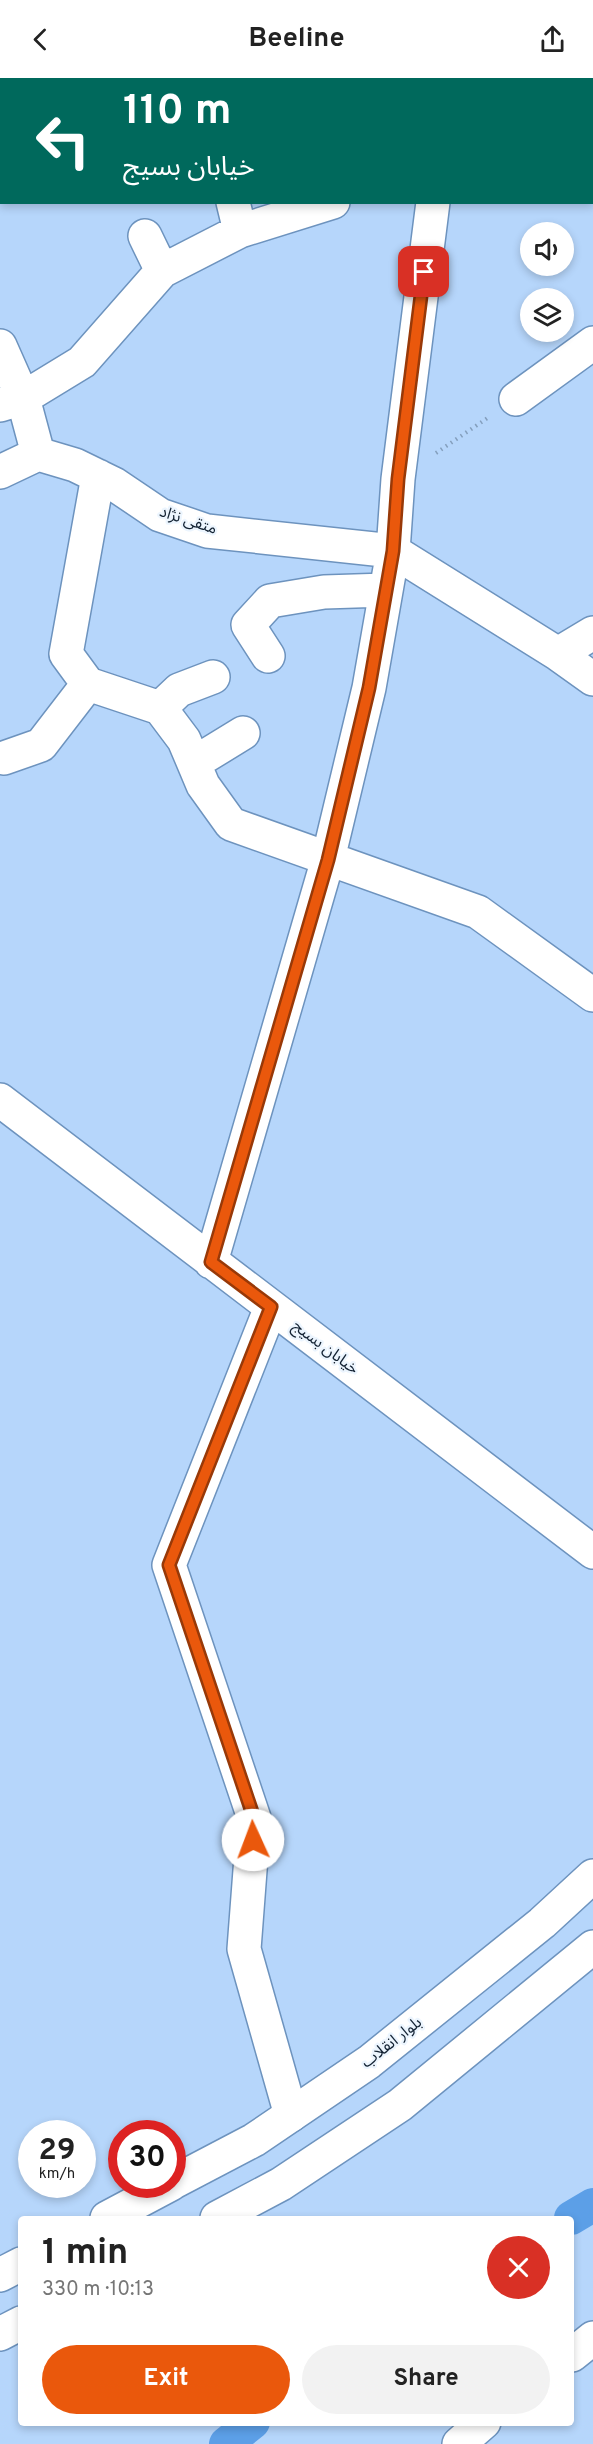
<!DOCTYPE html>
<html lang="en">
<head>
<meta charset="utf-8">
<style>
	:root { --surface:#fff; --page:#f2f2f2; --text:#222; --muted:#767676; --accent:#ea580c }
	body { margin:0; font-family:Overpass,"Noto Sans Arabic",sans-serif; background:var(--page); color:var(--text); height:100vh; display:flex; flex-direction:column; font-size:22px; white-space:nowrap }
	* { box-sizing:border-box; margin:0 }
	p { font-size:20px; color:var(--muted) }
	.icon { flex:none; width:33px; height:33px; fill:none; stroke:currentColor; stroke-width:2; stroke-linecap:round; stroke-linejoin:round }
	.map { position:relative; flex:1; overflow:hidden }
	.sheet { position:absolute; left:18px; top:2138px; width:556px; height:210px; display:flex; flex-direction:column; background:var(--surface); border-radius:6px; box-shadow:0 3px 9px #0003 }
	.sheet>* { flex:none }
	.hud { position:absolute; left:0px; top:0px; width:594px; height:126px; box-shadow:0 3px 9px #0003; background:#00695c; color:#fff; overflow:hidden }
	.tools { position:absolute; left:520px; top:144px; display:grid; gap:12px }
	.tools a { display:grid; place-items:center; width:54px; height:54px; border-radius:50%; background:var(--surface); box-shadow:0 3px 9px #0003; font-size:30px }
	.speed { position:absolute; left:18px; top:2042px; display:flex; gap:12px; font-size:30px; font-weight:700; text-align:center }
	.speed>* { display:grid; place-content:center; width:78px; height:78px; border-radius:50%; background:var(--surface); box-shadow:0 3px 9px #0003; line-height:1 }
	.speed small { font-size:15px; font-weight:400 }
	.speed .limit { border:9px solid #d22; background:#fff; color:#111 }
	.pin { position:absolute; display:grid; place-items:center; width:51px; height:51px; color:#fff; margin:-26px; border-radius:12px; box-shadow:0 3px 9px #0006 }
	.me { position:absolute; width:66px; margin:-33px; rotate:358deg; stroke-linejoin:round; filter:drop-shadow(0 0 4px #0008) }
	.turn { display:flex; align-items:center; gap:21px; height:126px; padding:0 24px; font-size:27px }
	.turn .icon { width:78px; height:78px; stroke-width:2.5 }
	.turn b { display:block; font-size:42px; line-height:51px }
	.round { display:grid; place-items:center; flex:none; width:63px; height:63px; border-radius:32px; background:var(--page) }
	.head { display:flex; align-items:center; justify-content:space-between; height:102px; padding:0 24px }
	h1 { font-size:36px; font-weight:700; line-height:45px }
	.action { display:flex; gap:12px; margin-top:auto; padding:12px 24px }
	.action a { flex:1; height:69px; border-radius:36px; background:var(--accent); color:#fff; font-size:24px; font-weight:700; line-height:69px; text-align:center }
	.action a+a { background:var(--page); color:var(--text) }
	header { display:flex; justify-content:space-between; align-items:center; height:78px; padding:0 24px; background:var(--surface); font-size:27px; font-weight:700 }
	.map>svg:first-child { display:block }
</style>
</head>
<body>
<header><svg class="icon" aria-label="back" viewBox="0 0 24 24"><path d="M15 5l-7 7 7 7"/></svg>Beeline<svg class="icon" aria-label="share" viewBox="0 0 24 24"><path d="M12 15V3M7 8l5-5 5 5M5 13v7h14v-7"/></svg></header>
<div class="map">
<svg width="593" height="2366" viewBox="0 0 593 2366">
	<rect width="100%" height="100%" fill="#b6d6fb"/>
	<g fill="none" stroke-linecap="round" stroke-linejoin="round">
		<path stroke="#5c9fe7" stroke-width="34" d="M571,2140L593,2127
			M226,2366L253,2344"/>
		<g stroke="#6d93be" stroke-width="36">
			<path id="minor" d="M449,2V0
				M233,124L240,153
				M145,158L162,193
				M0,268L23,320L38,376
				M516,321L593,265
				M0,327L23,320L82,284L162,193L240,153L333,124
				M0,394L38,376L75,387L114,406L160,437L207,453L393,473L558,576L593,555
				M98,398L66,576L88,606L160,630L184,662L203,707L231,746L478,834L593,917
				M558,576L593,601
				M268,578L248,547L270,523L324,514L386,512
				M160,630L179,612L213,599
				M4,680L41,667L88,606
				M194,685L243,655
				M0,1022L593,1474
				M211,1184L328,781L369,610L393,473L398,401L433,124
				M271,1229L169,1487L254,1740L244,1871L291,2037
				M572,2277L593,2260
				M459,2366L484,2344"/>
		</g>
		<g stroke="#6d93be" stroke-width="36">
			<path id="major" d="M172,2105L254,2062L369,1984L542,1845L593,1798
				M107,2140L171,2106
				M217,2140L281,2106L400,2027L593,1869
				M0,2197L21,2186
				M0,2256L21,2245"/>
		</g>
		<path stroke="#849fbd" stroke-width="4" stroke-dasharray="1.5 4.5" stroke-linecap="butt" d="M436,375L489,339"/>
		<use href="#minor" stroke="#fff" stroke-width="33"/>
		<use href="#major" stroke="#fff" stroke-width="33"/>
	</g>
	<g fill="none" stroke-linecap="round" stroke-linejoin="round">
		<g stroke="#983908" stroke-width="15">
			<path id="route" d="M253,1762L254,1740L169,1487L271,1229L211,1184L328,782L369,610L393,473L398,401L424,194"/>
		</g>
		<use href="#route" stroke="#ea580c" stroke-width="10"/>
	</g>
	<g text-anchor="middle" dominant-baseline="central" stroke-width="4.5" stroke-linejoin="round" paint-order="stroke">
		<g font-size="16" fill="#122132" stroke="#ecf5fe">
			<text transform="translate(188 443) rotate(18)">متقی نژاد</text>
			<text transform="translate(325 1270) rotate(37)">خیابان بسیج</text>
			<text transform="translate(392 1965) rotate(-38)">بلوار انقلاب</text>
		</g>
	</g>
</svg>
<div class="tools">
<a><svg class="icon" aria-label="sound" viewBox="0 0 24 24"><path d="M4 9h4l5-4v14l-5-4H4zM17 9q2 3 0 6"/></svg></a>
<a><svg class="icon" aria-label="layers" viewBox="0 0 24 24"><path d="M12 4l9 5-9 5-9-5zM3 14l9 5 9-5"/></svg></a>
</div>
<div class="speed"><div>29<small>km/h</small></div><div class="limit">30</div></div>
<div class="pin" style="left:424px;top:194px;background:#d93025"><svg class="icon" aria-label="arrive" viewBox="0 0 24 24"><path d="M6 21V4h12l-3 4 3 4H6"/></svg></div>
<svg class="me" style="left:253px;top:1762px" viewBox="-20 -20 40 40"><circle r="19" fill="#fff"/><path d="M0-13L10 11 0 6-10 11z" fill="#ea580c"/></svg>
<div class="hud">
<div class="turn"><svg class="icon" aria-label="left" viewBox="0 0 24 24"><path d="M17 20v-9H6M10 6l-5 5 5 5"/></svg><div><b>110 m</b>خیابان بسیج</div></div>
</div>
<section class="sheet">
<div class="head"><div><h1>1 min</h1><p>330 m · 10:13</p></div><a class="round" style="background:#d93025;color:#fff"><svg class="icon" aria-label="close" viewBox="0 0 24 24"><path d="M6 6l12 12M18 6L6 18"/></svg></a></div>
<div class="action"><a>Exit</a><a>Share</a></div>
</section>
</div>
</body>
</html>
